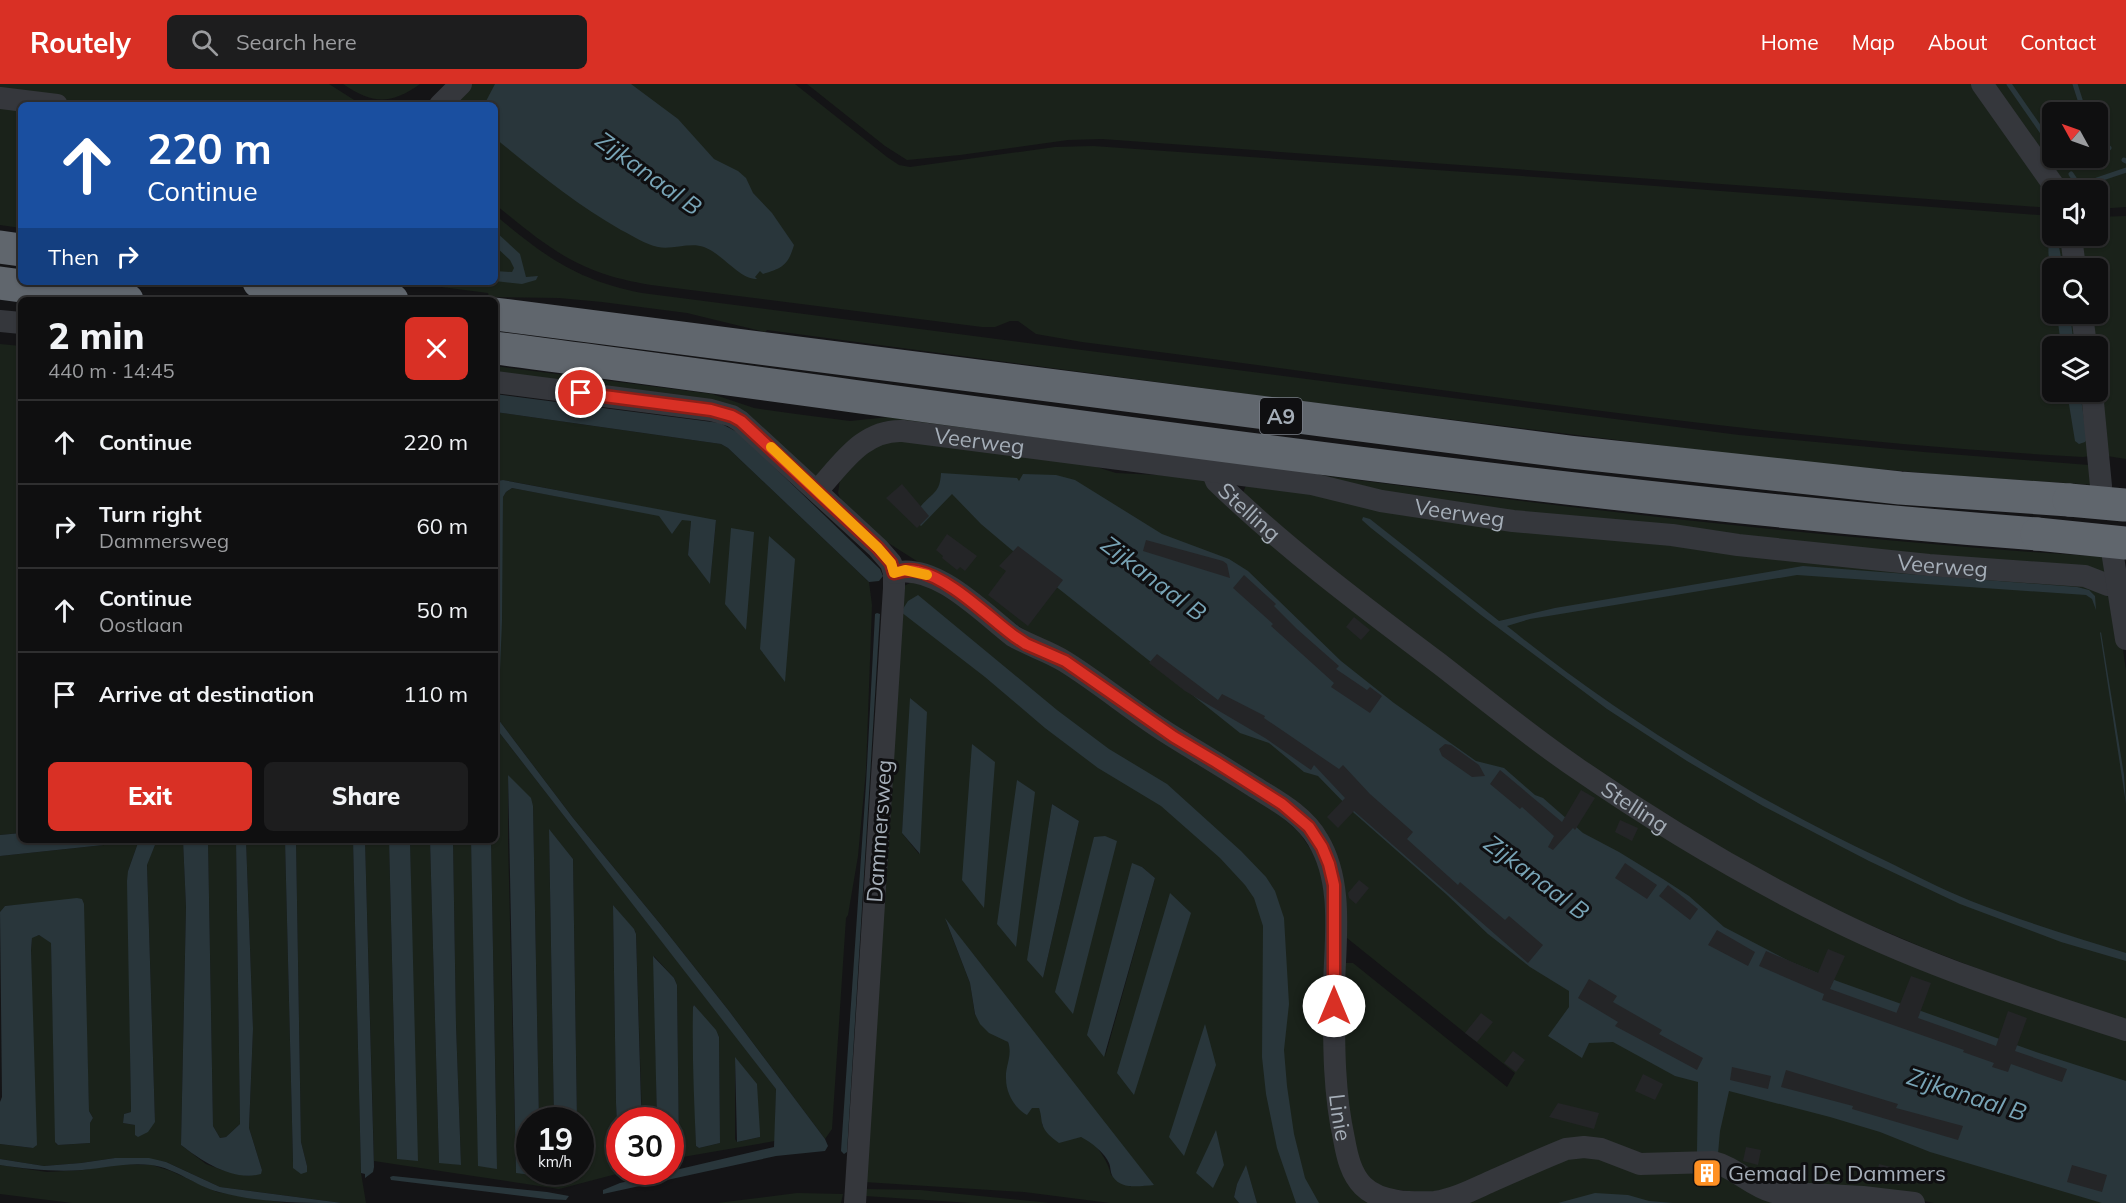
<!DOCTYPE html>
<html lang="en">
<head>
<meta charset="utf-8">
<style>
	:root { --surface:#0f0f10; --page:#1d1d1e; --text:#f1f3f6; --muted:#9b9c9f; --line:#2f2f30; --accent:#d93025 }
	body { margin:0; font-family:Mulish,sans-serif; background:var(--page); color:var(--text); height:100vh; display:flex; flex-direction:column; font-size:22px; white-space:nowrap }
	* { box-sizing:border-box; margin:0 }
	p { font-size:20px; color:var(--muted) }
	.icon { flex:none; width:33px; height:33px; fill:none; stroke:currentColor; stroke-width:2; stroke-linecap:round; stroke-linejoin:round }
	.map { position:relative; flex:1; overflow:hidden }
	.panel { position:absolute; left:18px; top:213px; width:480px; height:546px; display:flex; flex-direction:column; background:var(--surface); border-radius:9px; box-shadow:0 2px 4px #0004,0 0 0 2px var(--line) }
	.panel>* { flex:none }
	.guide { position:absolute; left:18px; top:18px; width:480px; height:183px; border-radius:9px; box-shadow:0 2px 4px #0004,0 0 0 2px var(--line); background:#1a4fa0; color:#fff; overflow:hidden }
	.needle { width:39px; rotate:310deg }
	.controls { position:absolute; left:2042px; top:18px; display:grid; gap:12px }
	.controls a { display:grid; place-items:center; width:66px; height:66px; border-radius:9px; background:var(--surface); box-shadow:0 2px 4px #0004,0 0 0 2px var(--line); font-size:30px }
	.speed { position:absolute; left:516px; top:1023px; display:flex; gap:12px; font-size:30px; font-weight:700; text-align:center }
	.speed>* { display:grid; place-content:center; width:78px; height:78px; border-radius:50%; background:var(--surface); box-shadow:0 2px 4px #0004,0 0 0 2px var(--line); line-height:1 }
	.speed small { font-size:15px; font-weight:400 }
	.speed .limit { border:9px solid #d22; background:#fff; color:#111 }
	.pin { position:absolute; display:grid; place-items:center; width:51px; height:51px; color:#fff; margin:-26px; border:3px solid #fff; border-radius:50%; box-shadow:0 2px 6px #0007 }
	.me { position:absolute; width:66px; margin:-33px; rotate:0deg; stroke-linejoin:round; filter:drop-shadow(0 0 4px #0008) }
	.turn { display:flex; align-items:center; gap:21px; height:126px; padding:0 30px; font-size:27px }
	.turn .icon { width:78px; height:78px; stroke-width:2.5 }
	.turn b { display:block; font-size:42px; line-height:51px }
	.then { display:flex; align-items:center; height:57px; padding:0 30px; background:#0003; gap:12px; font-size:22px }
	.round { display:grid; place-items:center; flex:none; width:63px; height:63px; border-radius:9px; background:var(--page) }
	.overview { display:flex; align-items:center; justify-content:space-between; height:102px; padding:0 30px }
	h1 { font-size:36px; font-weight:800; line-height:45px }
	.action { display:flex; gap:12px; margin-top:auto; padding:12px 30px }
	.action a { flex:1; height:69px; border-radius:9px; background:var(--accent); color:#fff; font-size:24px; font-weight:800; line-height:69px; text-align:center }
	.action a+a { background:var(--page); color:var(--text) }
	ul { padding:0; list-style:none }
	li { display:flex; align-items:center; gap:18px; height:84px; padding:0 30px; border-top:2px solid var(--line) }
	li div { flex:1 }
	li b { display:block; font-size:22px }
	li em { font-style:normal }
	header { display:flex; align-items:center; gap:36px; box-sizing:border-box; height:84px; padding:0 30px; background:var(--accent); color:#fff }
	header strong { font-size:28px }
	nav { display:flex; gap:33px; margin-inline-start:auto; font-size:21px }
	.search { width:420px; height:54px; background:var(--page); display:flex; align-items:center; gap:15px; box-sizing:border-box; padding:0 21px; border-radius:9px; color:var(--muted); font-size:22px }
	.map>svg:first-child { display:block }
</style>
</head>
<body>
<header>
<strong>Routely</strong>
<div class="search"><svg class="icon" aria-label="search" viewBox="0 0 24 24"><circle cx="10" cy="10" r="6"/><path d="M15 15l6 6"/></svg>Search here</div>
<nav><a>Home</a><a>Map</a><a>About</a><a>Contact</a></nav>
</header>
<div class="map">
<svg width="2126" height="1119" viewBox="0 0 2126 1119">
	<rect width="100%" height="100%" fill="#141416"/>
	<path fill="#1a221a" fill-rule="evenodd" d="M0,0H329L362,21H105L0,9Z
		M343,0H420C391,21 372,20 343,0Z
		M469,0H795L887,73L899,81L910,83L1055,63L1093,62L1550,94L2052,132V152H2064L2070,184H2052V230H2076L2080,262H2052V308H2086L2091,372L2083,373C1748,355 1415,300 1082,258L1036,250L1018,237H1010L995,243H982L659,202C584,192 552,168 495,120V21H449Z
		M807,0H1972L2052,114V124L1102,55L1068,56L960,71L907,76L885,62Z
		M1992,0H2126V123L2097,125V106H2065ZM2052,28H2097V74H2052Z
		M0,20L21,23V144L0,141Z
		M495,131C546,173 576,196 642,209L1739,351L1924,368L2089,381L2095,401L1946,391L1789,377L1293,316L767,246L765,248L687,229L602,218L559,214L489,213L488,209L403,198H495Z
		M2126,132V375L2107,372L2097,304V262H2092L2088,230H2097V184H2081L2076,152H2097V133Z
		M0,260L21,262V749L0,751Z
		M495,282L712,310L754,324L796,330L850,337L889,333C1294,387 1699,448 2107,473L2109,489L1565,435L898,341L815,394L745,335L495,294Z
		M495,328L721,360L728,364L869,498L872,521L866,686L858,772L848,831L846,834L832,1045L825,1055L729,927L661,841L573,734L498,635L503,413L506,408L512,404L691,437L688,471L710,499L716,437L525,400L503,396L497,397L495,542Z
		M881,354L1087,380L1116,389L1202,393L1718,777L2126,949V1119H1934L1904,1113L1776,1104L1671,1075L1609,1062L1446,1111L1370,1103L1346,1045L1343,879H1353L1507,1003L1515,989L1342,850L1327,761L1061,569L890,460L861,437L841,416L838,409L840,396Z
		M1247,399L2064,495L2106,509C2120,531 2122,560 2126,586V942L1813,821L1526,643L1242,411Z
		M918,495L1228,695L1283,734L1299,748L1315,772L1325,801L1335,1039L1383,1119H1257L1246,1082L1237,1100L1234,1113L1239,1119H1110L1024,1108L864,1098L904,502ZM911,614L919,770L902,749ZM1052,720L1079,737L1043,894L1028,876ZM1132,780L1142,783L1155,794L1105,973ZM946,837L987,888L1131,1103L1111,1091C1109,1079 1095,1055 1081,1053C1077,1052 1070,1055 1066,1055L1042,1041V1030L1039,1024H1032L1006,997L1011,966L1008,958L975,931L970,899Z
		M495,643L776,1004L775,1057L671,1075V1071L679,1068V1065L677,901L674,894L654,872L657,1036H642L636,850L635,847L613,821L616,1019L620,1088H624L559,1105L374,1077L365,756H389L397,1075L413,935L410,756H430L439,1078L461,1081L456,941L453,756H471L475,859L497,1084L491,756H495ZM508,691L533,722L539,1036H554L549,746L573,775L577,1036H580V1088H576V1095L556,1096L555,1088H539V1092L516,1088L508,755ZM694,921L719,952L720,1059L699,1064L696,1062L693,923ZM735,974L760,1053L737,1058L735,1055Z
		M118,756H139L128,787L131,1025V1028L124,1030L123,1039L135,1041V1051L155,1038L147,780L157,756H183L186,823L181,1061L206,1080L222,1086L248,1092L262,1086L249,1044L253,945L246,756H285L293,1078L307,1082L301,1058L296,756H353L361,1089L366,1119H342L220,1103L166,1078L115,1074L81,1079L44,1082L0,1075V1060L33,1064L31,866L32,853L39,851L51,858L56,1060L58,1061L90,1059V1039L93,1034L89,1027L82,815L5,822L0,828V772L113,760Z
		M208,756H236L240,1040L226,1053L220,1054L213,1042Z
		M1573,1068L1729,1089L1884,1119H1453Z
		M119,1080L152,1081L171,1087L217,1108L285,1119H72L0,1110V1081L47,1088L83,1086Z
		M864,1105L920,1106L1050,1119H971L865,1112Z
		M797,1109L843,1110L841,1119H717Z"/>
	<path fill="#29363b" d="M495,0H631L678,35L714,75L738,87L746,94L753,109L772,129L794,161C788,181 783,184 763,190L760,187L755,193L757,195C740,196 723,170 704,163C690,158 672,166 658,163C645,160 633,152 621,146C576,120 535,87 495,54V21H484Z
		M495,147L520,170L526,193L538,192L536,196L522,200L495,197V187L512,188L514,184L510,176L495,162Z
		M2052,151L2057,152L2063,184H2052V194C2050,181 2045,162 2052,151Z
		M2057,230H2070L2074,262H2061Z
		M2067,308H2080L2087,355L2085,358L2079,360L2075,357Z
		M495,310L720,339L739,349L880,485L883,492L879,497L869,498L728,364L721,360L495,328Z
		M941,389L1017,394L1019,397L1023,390L1056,391L1075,396L1162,450L1229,475L1248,487L1341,577L1394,619L1476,677L1504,684L1535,711L1543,714L1583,749L1619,768L1663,795L1689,812L1724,843L1789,877L1837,897L2036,968L2126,997V1119H2102L1930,1068L1880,1048L1830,1033L1729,1007L1720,1047L1718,1070L1697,1069L1698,998L1675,992L1613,958L1589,959L1582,974L1548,952L1569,923V907L1530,883L1488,850L1446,810L1354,729L1318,692L1304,688L1269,659L1240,649L1044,493L981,440L952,410L921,442L913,435C915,431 918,426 921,422C933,408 940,409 941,389Z
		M503,396L716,436L710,500L688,471L691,437L682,436L672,450L659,432L512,404L506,408L503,413L502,537L498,635L573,734L661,841L729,927L825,1055L828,1062L825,1067L776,1072L603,1110V1106L620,1099L774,1063L776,1005L495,643L497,397Z
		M1363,433L1370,435L1499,537L1555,524L1803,482L2077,503L2089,506L2095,512L2096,526L2092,515L2086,511L1797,491L1530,535L1507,542C1622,635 1750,713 1884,776C1913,790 1941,805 1971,817C2022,837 2074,853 2126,869V877L2061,858L1960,820L1869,777L1763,722L1687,677L1607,625L1481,531L1371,444L1362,436Z
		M731,444L754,448L746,546L725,520Z
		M769,452L795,475L785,598L760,565Z
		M918,511L1057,626L1109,665L1167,700L1241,767L1266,793L1275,807L1284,834L1289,920L1284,966L1287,1002L1294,1050L1305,1094L1319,1119H1296L1277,1064L1266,1010L1262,973L1263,842L1254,814L1245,801L1220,774L1161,722L1098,684L1045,644L985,593L901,528L908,517Z
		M877,529L880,530L847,1068L844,1070L841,1067L842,1052L866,700L875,530Z
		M2101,548L2124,691L2126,720L2100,549Z
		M910,614L927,628L920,770L902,749Z
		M972,660L995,678L984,824L962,796Z
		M508,691L531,714L533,722L539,1036H530V1088H539V1092L516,1089Z
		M1017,696L1035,708L1016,863L997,840Z
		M1052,720L1079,737L1043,894L1027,876Z
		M549,745L573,775L577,1036H554Z
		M21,749V756H118L113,760L0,772V751Z
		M1105,752L1117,757L1073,930L1055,908L1094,753Z
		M139,756H157L147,781L155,1038L148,1048L138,1053L135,1051V1041L123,1039L124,1030L131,1028V1025L127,797L128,787Z
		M183,756H208L213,1042L220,1054L226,1053L240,1040L236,756H246L253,945L249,1044L262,1086L261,1090C233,1098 202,1077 181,1061L186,823Z
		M285,756H296L301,1058L307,1082V1088L301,1090L293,1084V1078Z
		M353,756H365L374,1083L373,1088L365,1094V1090L361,1089Z
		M389,756H410L418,1077L397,1075Z
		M430,756H453L456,941L461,1081L439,1079Z
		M471,756H491L497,1085L478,1082Z
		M1132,779L1142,783L1155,794L1104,973L1087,951Z
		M1170,809L1191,829L1134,1011L1117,989Z
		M77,814L82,815L84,820L89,1027L93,1034L90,1039V1059L58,1061L55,1058L51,859L39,851L32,854L31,866L37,1061L33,1064L0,1060V1018L2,1013L0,828L5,822Z
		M613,821L634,845L636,850L641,1017L642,1036H620L619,1082L616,1019Z
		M945,834L1154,1101C1140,1102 1122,1106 1113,1093C1110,1088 1111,1084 1109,1079C1105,1069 1091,1058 1081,1053L1059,1059C1052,1054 1044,1048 1042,1039C1041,1033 1041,1030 1039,1024H1032L1027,1031C1015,1025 1006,1009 1006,995C1005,982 1013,971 1008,958L989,949L980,940L975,930L970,899Z
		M653,872L674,894L677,901L679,1065V1068L671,1071L670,1036H657Z
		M694,921L716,946L719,953L720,1059L699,1064L696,1062C694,1015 692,969 693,923Z
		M1205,940L1216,981L1184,1072L1169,1053Z
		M735,973L757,1000L760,1049V1053L737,1058Z
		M1216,1046L1224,1081L1213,1104L1196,1089Z
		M115,1074H149L166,1078L220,1103L342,1119C301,1119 260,1119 219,1108C195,1102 176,1084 151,1081C127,1078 105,1084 82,1086C54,1088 28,1085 0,1081V1075L44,1082L81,1079Z
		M1246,1081L1257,1119H1239L1234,1113L1237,1100Z
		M393,1092L547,1108L569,1112L566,1116L546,1115L391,1096L390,1093Z
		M1595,1109L1628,1111L1649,1117L1673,1119H1558Z"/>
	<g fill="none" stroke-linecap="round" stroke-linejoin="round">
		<path stroke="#29363b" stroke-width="5" d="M2009,0L2052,62
			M2075,0L2084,28
			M2097,57L2109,64
			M2124,76L2126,77
			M2071,90L2079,102L2126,86"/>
	</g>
	<path fill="#242527" d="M902,400L929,432L917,444L886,414Z
		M947,450L977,472L965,487L960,483L957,486L942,474L943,472L936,466Z
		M1146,456L1223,477L1227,480L1230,494L1143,467Z
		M1018,462L1063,496L1028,542L988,511L1006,487L999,482Z
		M1244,491L1276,520L1274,522L1297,545L1339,582L1336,585L1367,606L1370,603L1382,612L1370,629L1331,603L1334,599L1271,542L1273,540L1233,504Z
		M1354,533L1370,546L1361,556L1346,543Z
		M1157,570L1218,616L1222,610L1265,632L1264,634L1339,685L1343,681L1370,710L1413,748L1407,755L1458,801L1460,798L1505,836L1509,832L1543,861L1528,879L1354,727L1338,744L1327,733L1345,714L1314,681L1311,686L1265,654L1214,624L1215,623L1214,624L1185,607L1149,579Z
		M1445,660L1451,661L1479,681L1485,692L1472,693L1442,672L1439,665Z
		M1500,686L1562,738L1581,706L1595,714L1575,746L1573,744L1553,766L1548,763L1554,752L1522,723L1520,725L1490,700Z
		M1620,736L1638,744L1632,757L1615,748Z
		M1625,779L1657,801L1647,815L1615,794Z
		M1359,796L1369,804L1356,820L1349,814L1348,809Z
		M1668,801L1698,825L1690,836L1659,812Z
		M1717,846L1755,868L1748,882L1708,861Z
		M1828,865L1845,872L1830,905L1897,929L1896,930L1911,892L1931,899L1918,934L1952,946L1996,962L2008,927L2027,934L2015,967L2067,985L2062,998L2011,980L2008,988L1992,983L1994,979L1963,968L1964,966L1822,916L1824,910L1759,882L1766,867L1818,889Z
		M1589,895L1617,912L1613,918L1662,946L1659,950L1703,974L1697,986L1615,942L1618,938L1578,914Z
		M1481,929L1493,938L1477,958L1465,949Z
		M1513,967L1525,976L1516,988L1504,979Z
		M1732,983L1771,992L1768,1005L1730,996Z
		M1786,986L1898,1020L1896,1024L1963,1042L1958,1056L1852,1025L1853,1022L1781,1003Z
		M1643,990L1663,1000L1655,1016L1635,1007Z
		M1558,1019L1599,1029L1594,1045L1549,1033Z
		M1746,1063L1761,1066L1758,1081L1743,1077Z
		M1879,1080L1903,1086L1900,1101L1875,1096Z
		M2072,1081L2107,1091L2102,1108L2067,1098Z"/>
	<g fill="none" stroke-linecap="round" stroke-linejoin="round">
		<g stroke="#35373c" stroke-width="22">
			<path d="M1982,0L2057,106"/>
			<path d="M0,14L57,21"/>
			<path d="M440,21L461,0"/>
			<path d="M2071,152L2075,184"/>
			<path d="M2082,230L2086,262"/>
			<path d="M0,237L21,239"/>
			<path d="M495,298L711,326L732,332L740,337L878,464L891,479L894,489V504L855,1119"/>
			<path d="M2092,308L2101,402"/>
			<path id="s1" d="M1213,389L1216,397C1285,464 1364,523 1441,581C1486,616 1531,653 1578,685C1659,741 1745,792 1834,836C1927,882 2027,914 2126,946"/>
			<path id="s2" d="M817,407C842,380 863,345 903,347L1312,400L1381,417L1513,437L1672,451L1738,461L1929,481L2085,492L2108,501L2126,502"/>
			<path d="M2113,473L2126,555"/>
			<path id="s3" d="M894,489C935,478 983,529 1013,552C1030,562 1048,567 1064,577C1103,601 1138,632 1177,655C1203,671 1228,686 1253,702C1277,717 1304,731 1318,756C1344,799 1335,856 1334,904C1334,955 1333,1005 1344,1055C1347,1072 1351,1090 1363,1102C1380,1119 1412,1119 1435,1118C1455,1115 1474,1105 1492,1097C1517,1086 1541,1075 1566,1065L1584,1063L1601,1065L1640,1080L1713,1078C1735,1083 1751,1102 1773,1108L1863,1113L1914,1119"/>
		</g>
		<path stroke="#60666d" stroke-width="33" d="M0,163L21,166
			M259,198L392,216
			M0,199L127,216
			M495,230L1570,368L1900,404L2069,416
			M495,264C1008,331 1521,410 2037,450"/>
		<path stroke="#60666d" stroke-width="33" d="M2069,416L2124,421
			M2037,450L2126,459"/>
	</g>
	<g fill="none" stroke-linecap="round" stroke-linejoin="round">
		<g stroke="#8d1f18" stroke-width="15">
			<path id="route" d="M581,309L711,326L732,332L741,337L878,464L891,479L894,489C902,487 909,485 917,487C950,494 987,532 1014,552L1026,560L1065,577L1174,653L1216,678L1282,720L1309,743L1322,763L1329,780L1334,801V922"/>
		</g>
		<use href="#route" stroke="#d93025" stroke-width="10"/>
		<path stroke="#f59e0b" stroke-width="10" d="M771,363L878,464L891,479L894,489L905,486L927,491"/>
	</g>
	<defs>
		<g id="building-square" transform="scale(1.5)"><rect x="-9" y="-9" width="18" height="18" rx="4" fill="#ff9023" stroke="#0f0f11"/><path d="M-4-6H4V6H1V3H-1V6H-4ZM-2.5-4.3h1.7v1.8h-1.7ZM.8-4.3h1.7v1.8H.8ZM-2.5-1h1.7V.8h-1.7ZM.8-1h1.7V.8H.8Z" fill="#fff"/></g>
	</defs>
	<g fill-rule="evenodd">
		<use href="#building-square" x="1707" y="1089"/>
	</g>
	<g text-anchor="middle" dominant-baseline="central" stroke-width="6" stroke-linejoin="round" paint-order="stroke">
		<rect fill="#0f0f11" stroke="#787e86" stroke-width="1.5" x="1260" y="314" width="42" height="36" rx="4.5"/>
		<g font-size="21" font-weight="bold" fill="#a5aeb8">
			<text x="1281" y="332">A9</text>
		</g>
		<g font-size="22" fill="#a5aeb8" stroke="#0f0f11">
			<text stroke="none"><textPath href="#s2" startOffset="186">Veerweg</textPath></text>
			<text stroke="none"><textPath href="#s1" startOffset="54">Stelling</textPath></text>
			<text stroke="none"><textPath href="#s2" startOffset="672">Veerweg</textPath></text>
			<text stroke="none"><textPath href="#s2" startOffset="1158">Veerweg</textPath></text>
			<text stroke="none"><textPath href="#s1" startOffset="540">Stelling</textPath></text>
			<text transform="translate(879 747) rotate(-86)">Dammersweg</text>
			<text stroke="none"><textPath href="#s3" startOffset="789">Linie</textPath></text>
		</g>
		<g font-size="22" fill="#a5aeb8" stroke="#0f0f11" text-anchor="start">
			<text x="1728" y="1089">Gemaal De Dammers</text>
		</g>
		<g font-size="24" font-style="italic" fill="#78a4b6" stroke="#0f0f11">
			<text transform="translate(649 89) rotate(36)">Zijkanaal B</text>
			<text transform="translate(1154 494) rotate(37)">Zijkanaal B</text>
			<text transform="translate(1537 793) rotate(37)">Zijkanaal B</text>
			<text transform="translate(1967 1010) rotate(18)">Zijkanaal B</text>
		</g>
	</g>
</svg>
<div class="controls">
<a><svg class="needle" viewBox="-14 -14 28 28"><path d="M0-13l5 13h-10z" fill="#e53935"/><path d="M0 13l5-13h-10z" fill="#9b9c9f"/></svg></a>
<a><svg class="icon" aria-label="sound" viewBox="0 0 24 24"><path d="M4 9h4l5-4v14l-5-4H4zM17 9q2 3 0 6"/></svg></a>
<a><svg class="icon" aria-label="search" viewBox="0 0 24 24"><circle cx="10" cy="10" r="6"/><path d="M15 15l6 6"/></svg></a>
<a><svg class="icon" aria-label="layers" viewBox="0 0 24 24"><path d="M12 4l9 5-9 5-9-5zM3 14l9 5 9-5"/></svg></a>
</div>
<div class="speed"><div>19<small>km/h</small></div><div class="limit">30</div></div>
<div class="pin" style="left:581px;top:309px;background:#d93025"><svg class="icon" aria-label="arrive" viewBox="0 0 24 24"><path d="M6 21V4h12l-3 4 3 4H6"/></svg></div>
<svg class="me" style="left:1334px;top:922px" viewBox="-20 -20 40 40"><circle r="19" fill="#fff"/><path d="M0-13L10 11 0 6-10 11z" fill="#d93025"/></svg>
<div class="guide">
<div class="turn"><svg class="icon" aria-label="ahead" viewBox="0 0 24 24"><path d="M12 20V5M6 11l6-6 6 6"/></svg><div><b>220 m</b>Continue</div></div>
<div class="then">Then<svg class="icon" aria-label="right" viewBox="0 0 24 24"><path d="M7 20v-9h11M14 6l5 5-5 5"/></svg></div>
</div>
<section class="panel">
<div class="overview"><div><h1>2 min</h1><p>440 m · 14:45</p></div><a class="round" style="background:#d93025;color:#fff"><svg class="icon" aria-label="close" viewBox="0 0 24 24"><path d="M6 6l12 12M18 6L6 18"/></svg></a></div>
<ul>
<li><svg class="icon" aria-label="ahead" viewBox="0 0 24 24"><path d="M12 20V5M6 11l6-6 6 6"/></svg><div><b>Continue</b></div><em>220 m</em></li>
<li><svg class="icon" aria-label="right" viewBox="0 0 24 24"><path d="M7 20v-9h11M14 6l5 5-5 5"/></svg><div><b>Turn right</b><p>Dammersweg</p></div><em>60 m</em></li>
<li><svg class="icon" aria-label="ahead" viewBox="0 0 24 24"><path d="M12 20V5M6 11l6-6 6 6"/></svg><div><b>Continue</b><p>Oostlaan</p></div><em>50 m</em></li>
<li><svg class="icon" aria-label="arrive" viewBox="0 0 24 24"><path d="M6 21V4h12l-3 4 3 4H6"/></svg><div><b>Arrive at destination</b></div><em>110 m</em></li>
</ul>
<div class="action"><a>Exit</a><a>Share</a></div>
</section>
</div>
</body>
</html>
